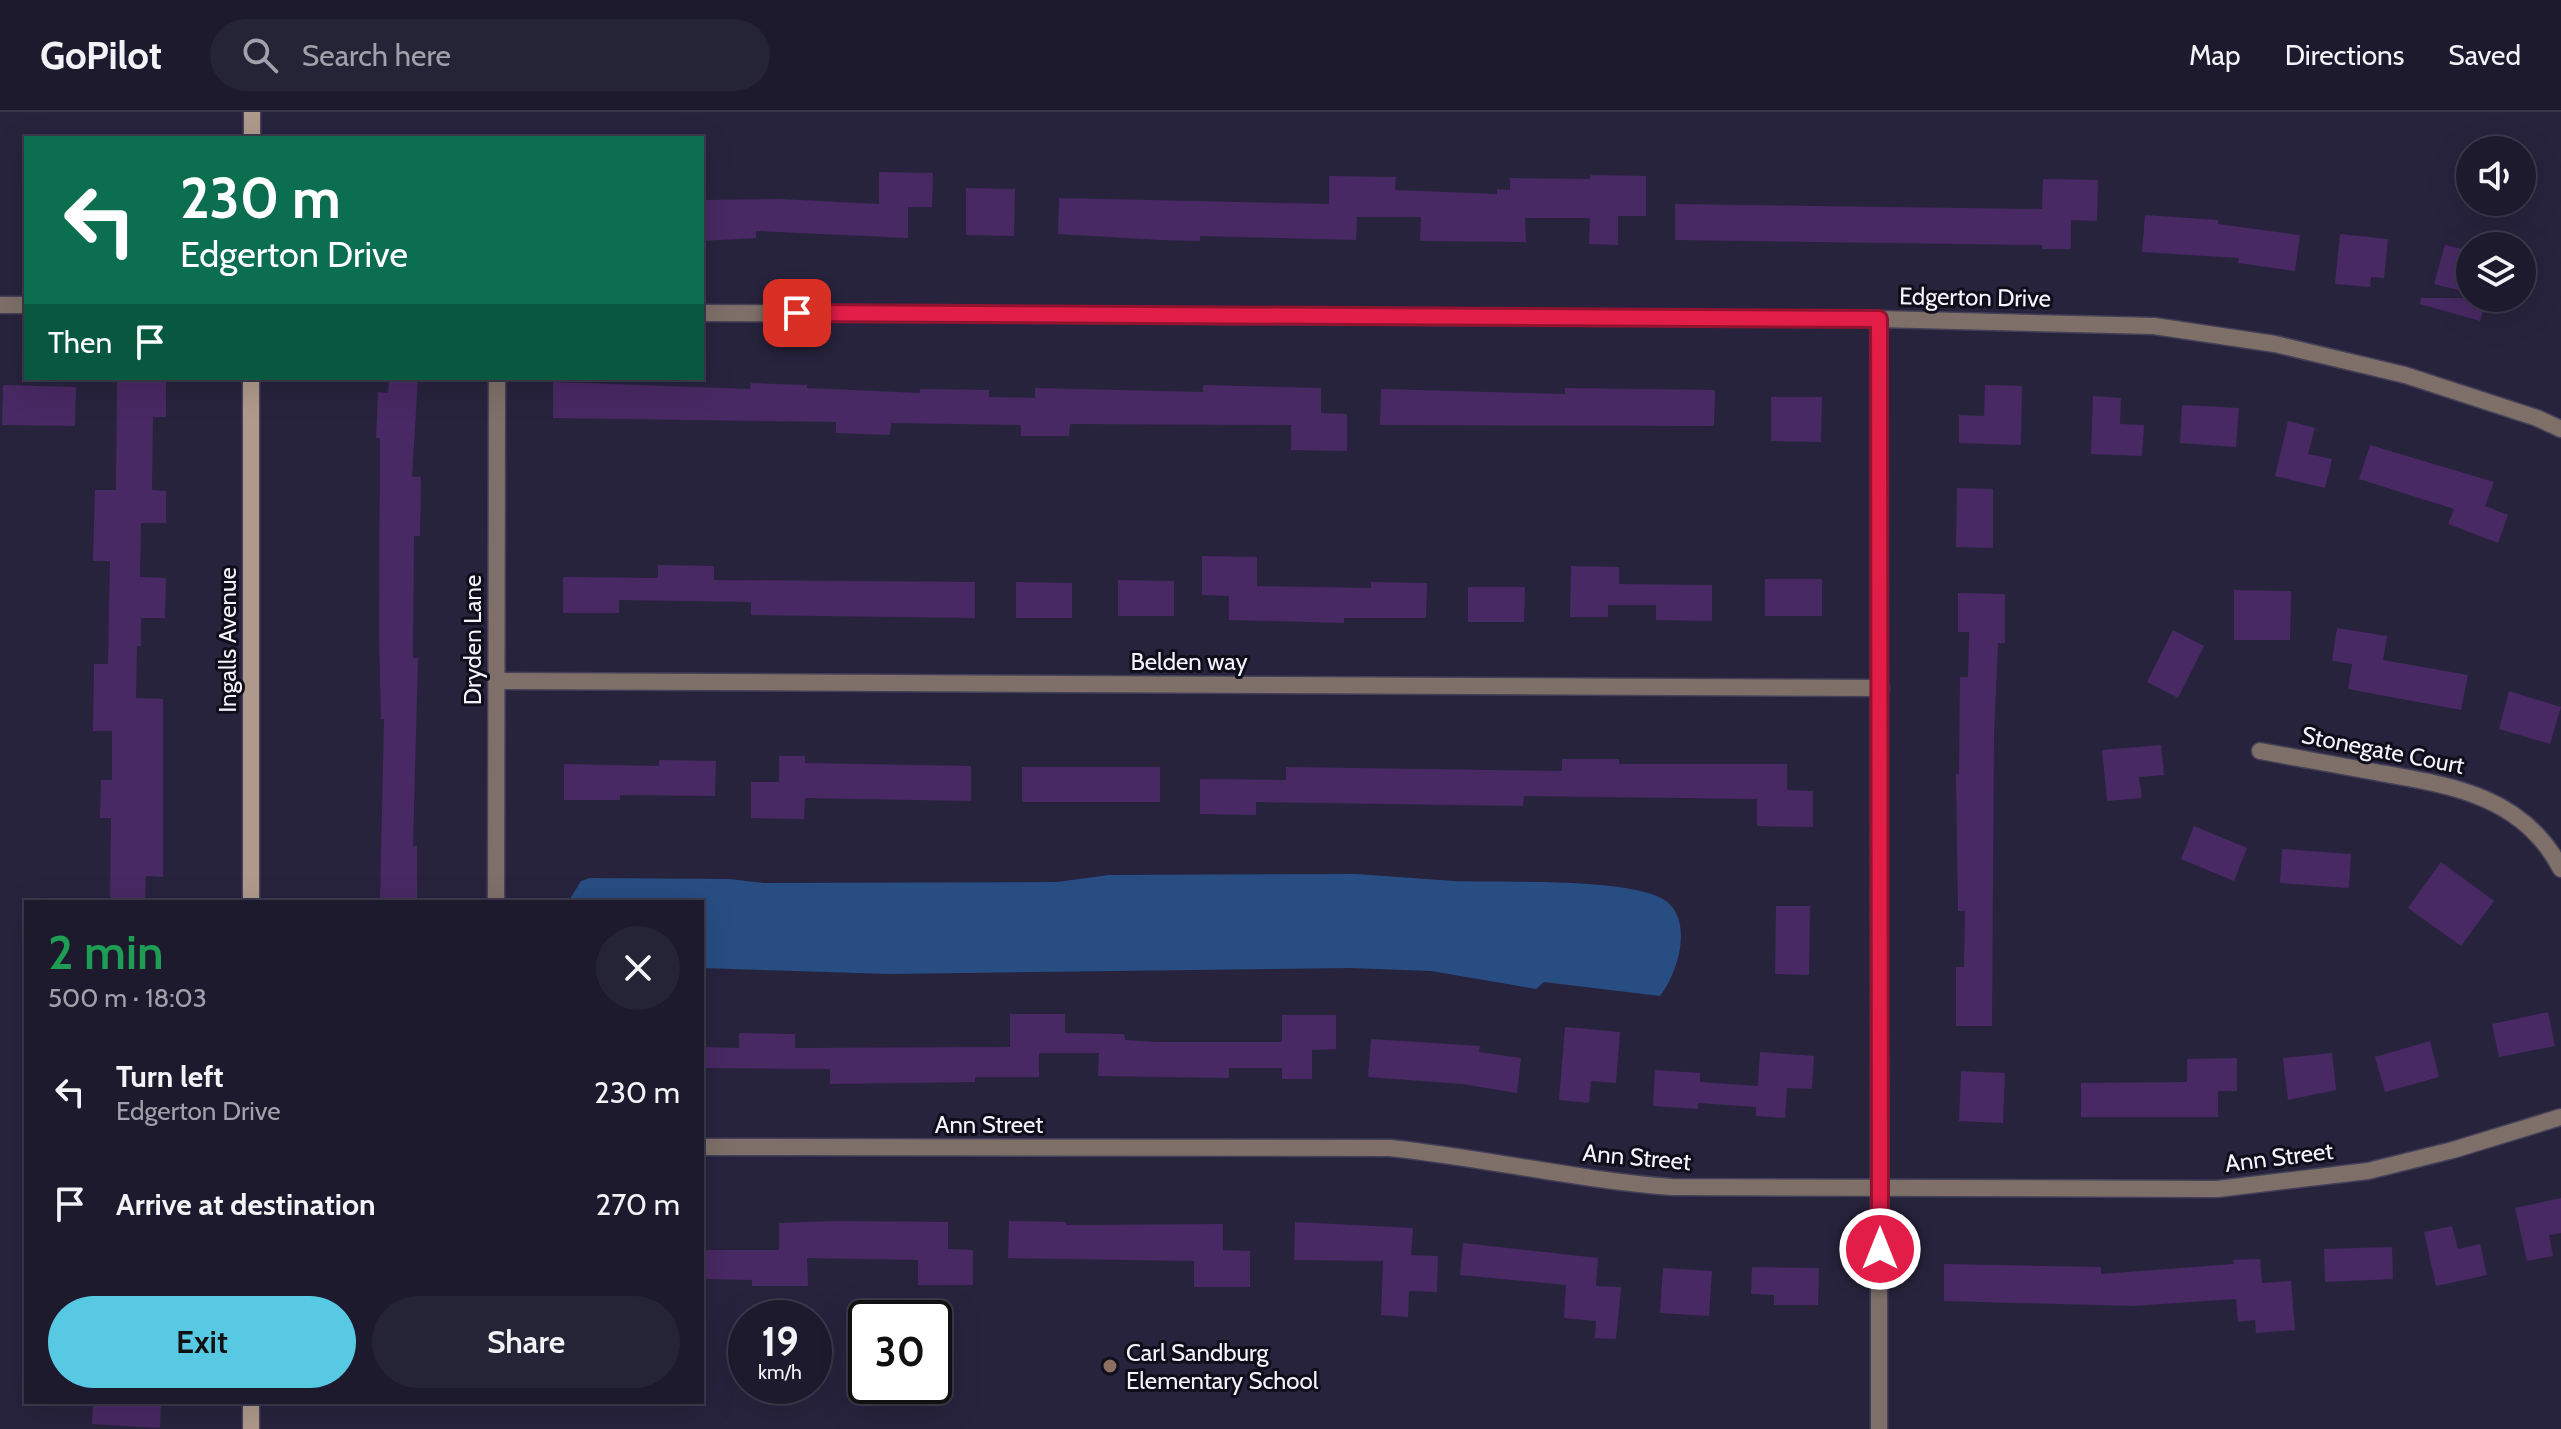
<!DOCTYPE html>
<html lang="en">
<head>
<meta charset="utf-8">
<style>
	:root { --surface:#1d1a2e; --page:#252336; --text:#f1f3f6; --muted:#a0a1aa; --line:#3b384a; --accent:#58c9e3 }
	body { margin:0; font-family:Cabin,sans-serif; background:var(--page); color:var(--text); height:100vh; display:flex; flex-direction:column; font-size:30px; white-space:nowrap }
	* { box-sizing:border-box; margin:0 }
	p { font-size:26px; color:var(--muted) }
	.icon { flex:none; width:44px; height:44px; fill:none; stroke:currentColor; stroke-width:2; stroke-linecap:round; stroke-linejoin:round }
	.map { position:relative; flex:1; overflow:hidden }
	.sheet { position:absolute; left:24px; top:788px; width:680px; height:504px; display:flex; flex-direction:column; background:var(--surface); border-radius:0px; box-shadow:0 8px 32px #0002,0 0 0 2px var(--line) }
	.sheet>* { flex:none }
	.top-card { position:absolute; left:24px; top:24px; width:680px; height:244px; border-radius:0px; box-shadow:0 8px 32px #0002,0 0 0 2px var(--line); background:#0b6e4f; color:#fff; overflow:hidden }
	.controls { position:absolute; left:2456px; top:24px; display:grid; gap:16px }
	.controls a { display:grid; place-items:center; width:80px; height:80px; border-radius:50%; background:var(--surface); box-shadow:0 8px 32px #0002,0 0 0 2px var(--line); font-size:40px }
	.speed { position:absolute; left:728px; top:1188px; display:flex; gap:16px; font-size:40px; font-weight:700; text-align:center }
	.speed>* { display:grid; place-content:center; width:104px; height:104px; border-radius:50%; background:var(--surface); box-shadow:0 8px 32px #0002,0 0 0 2px var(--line); line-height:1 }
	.speed small { font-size:20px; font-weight:400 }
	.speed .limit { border:4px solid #111; border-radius:12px; background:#fff; color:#111 }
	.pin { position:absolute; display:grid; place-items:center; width:68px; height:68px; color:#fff; margin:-34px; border-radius:16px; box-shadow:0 4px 12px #0006 }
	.me { position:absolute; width:88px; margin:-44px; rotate:0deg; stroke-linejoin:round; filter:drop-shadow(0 0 6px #0008) }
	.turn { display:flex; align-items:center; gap:28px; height:168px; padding:0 24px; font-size:36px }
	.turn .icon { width:104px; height:104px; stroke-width:2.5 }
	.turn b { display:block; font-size:56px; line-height:68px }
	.then { display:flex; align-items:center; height:76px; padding:0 24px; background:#0003; gap:16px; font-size:30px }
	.round { display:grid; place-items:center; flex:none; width:84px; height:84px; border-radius:42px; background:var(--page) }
	.summary { display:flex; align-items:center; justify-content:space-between; height:136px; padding:0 24px }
	h1 { font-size:48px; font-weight:600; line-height:60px; color:#1e9e55 }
	.button { display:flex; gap:16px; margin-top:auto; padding:16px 24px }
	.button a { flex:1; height:92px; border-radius:48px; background:var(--accent); color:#111; font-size:32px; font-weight:600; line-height:92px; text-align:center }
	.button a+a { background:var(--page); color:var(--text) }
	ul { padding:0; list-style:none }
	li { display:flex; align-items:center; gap:24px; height:112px; padding:0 24px }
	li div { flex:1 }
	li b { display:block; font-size:30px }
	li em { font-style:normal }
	header { display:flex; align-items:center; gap:48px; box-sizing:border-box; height:112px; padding:0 40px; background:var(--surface); border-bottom:2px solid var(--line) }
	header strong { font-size:38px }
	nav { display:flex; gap:44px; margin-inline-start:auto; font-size:28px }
	.search { width:560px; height:72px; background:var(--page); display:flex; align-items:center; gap:20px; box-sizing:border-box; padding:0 28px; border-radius:44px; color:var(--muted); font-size:30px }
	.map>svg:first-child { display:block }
</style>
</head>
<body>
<header>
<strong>GoPilot</strong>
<div class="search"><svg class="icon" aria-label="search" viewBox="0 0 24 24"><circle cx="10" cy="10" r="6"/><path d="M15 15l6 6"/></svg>Search here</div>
<nav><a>Map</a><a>Directions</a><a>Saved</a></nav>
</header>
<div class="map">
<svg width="2561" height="1317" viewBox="0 0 2561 1317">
	<rect width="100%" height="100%" fill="#27233d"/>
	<path fill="#274d83" d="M1356,762C1389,764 1421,767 1454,769C1498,771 1634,765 1666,789C1694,810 1677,863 1660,884L1544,870L1536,877L1431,859L1350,856L889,862L702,856V790H568L581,769L590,766L729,767L764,771L1057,770L1109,763Z"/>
	<path fill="#482963" d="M879,60L933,61L932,95H908V126L756,119V126L702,129V88L781,87L879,92Z
		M1591,63L1646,64V104H1618V133L1589,132L1590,106H1525L1526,130L1420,129L1421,105H1357L1356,128L1200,124V129L1160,128L1058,122L1059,86L1329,92V64L1396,65L1395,78L1497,82V77L1510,78V66L1590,67Z
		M2043,67L2098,68L2097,109L2071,108V137H2042V133L1675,128V92L2042,97Z
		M966,76L1015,77L1014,124L966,123Z
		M2145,103L2218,108V112L2300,123L2295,159L2238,151L2239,146L2142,140Z
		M2340,122L2388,127L2384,166L2371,165L2370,175L2335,172Z
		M2445,133L2470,139V181L2434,172Z
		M2421,186H2486L2480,209L2420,192Z
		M389,266H418L412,365H421L420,424H414L413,546H418L413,734H417V790H380L384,607H381L379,522L380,326H376L378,280L388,281Z
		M117,270H166V305H153L152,378L166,379V411H141L140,465L166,466L165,506H141V534H137L136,586L163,587V765L146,764L145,789L110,788L111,706H100L101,668H112V619H93L94,552H108L110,449H93L95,378H116Z
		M553,270L750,277L751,271L807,273V276L920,281V277L989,278V285L1035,286V276L1203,280V273L1321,276V301L1347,302V339L1291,338V313L1070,312L1069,324H1021V313L891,311L890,323L836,321V310L553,306Z
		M3,273L76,275L75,314L2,313Z
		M1985,273L2022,274L2021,333L1959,331V303L1984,304Z
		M1565,276L1715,278L1714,314L1380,313L1381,277L1565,282Z
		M2093,284L2121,286L2120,312L2144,313L2142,344L2091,342Z
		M1771,285H1822L1821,330L1771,329Z
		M2182,293L2239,296L2236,335L2180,331Z
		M2288,309L2315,316L2308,342L2332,347L2325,376L2275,364Z
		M2370,333L2494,370L2485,394L2508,403L2498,431L2448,412L2454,397L2359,367Z
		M1957,376L1993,377V436L1956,435Z
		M1202,444L1257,445V474L1371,476V470L1427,471L1426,506H1344V511L1229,508V484L1202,483Z
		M658,453L714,454V468L975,470V506L751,503V490L619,488V501H563V465L658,466Z
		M1571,454L1619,455V472L1712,473V509L1656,508V493H1608V505H1570Z
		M1765,467H1822V504H1765Z
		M1118,468L1174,469V504H1118Z
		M1016,470L1072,471V506H1016Z
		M1468,475H1525L1524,510H1468Z
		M2234,478L2291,479L2290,528H2234Z
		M1958,481L2005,482V531H1998L1994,623L1992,914H1956V855H1964L1965,799H1958L1956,662H1959L1960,565H1968L1969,520H1958Z
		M2337,516L2387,524L2383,548L2468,563L2461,598L2348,577L2352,552L2332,549Z
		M2173,518L2204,534L2178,586L2147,570Z
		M2509,579L2561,595L2550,632L2499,617Z
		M2161,633L2164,663L2139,665L2142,686L2107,689L2102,638Z
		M779,644H805V651L971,654V689L805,686L804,707L751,706V670H779Z
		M1562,647H1619V652H1787V678L1813,679V715L1757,714V687L1524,684L1523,694L1256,690V703L1200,702V667L1286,668V655L1562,659Z
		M659,648L716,649L715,684L620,683V688H564V652L659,654Z
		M1022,655H1160V690H1022Z
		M2194,714L2247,736L2234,769L2181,747Z
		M2282,737L2351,742L2349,776L2280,771Z
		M2441,750L2494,789L2461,834L2408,796Z
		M1776,794H1810L1809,863L1775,862Z
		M2548,900L2555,934L2499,945L2492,912Z
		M1010,902H1065V921L1124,922L1125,928L1156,930H1282V903H1336V937L1312,938V967H1282V956H1229V966L1098,964L1099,941H1039V965H975V970L830,972V957L702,956V935L739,936V921L795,922V936L1010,935Z
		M1565,915L1620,920L1616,971L1591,969L1589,991L1559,988Z
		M1371,927L1480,934L1479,940L1521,946L1517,981L1462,972L1368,965Z
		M2430,929L2439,965L2385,980L2375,945Z
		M1760,940L1814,944L1812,977L1787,976L1785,1006L1756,1004V995L1698,991V997L1653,994L1655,958L1700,961V970L1758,974Z
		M2332,941L2336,978L2288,988L2283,946Z
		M2237,946V979H2218V1005H2081V971L2187,970V947Z
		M1961,959L2005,961L2003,1011L1959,1009Z
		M2561,1086V1121L2549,1123L2553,1144L2527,1149L2515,1096Z
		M835,1109L948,1110V1137L973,1138V1173H918V1148L807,1146L808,1174H752V1168L702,1167V1138H779V1111Z
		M1009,1109L1066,1110V1113L1223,1112V1138L1250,1139V1175H1194V1149L1008,1146Z
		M1295,1110L1413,1116L1411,1143L1438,1144L1437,1180L1409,1179L1408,1205L1381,1203L1383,1149L1294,1148Z
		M2452,1114L2458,1137L2480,1132L2487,1163L2436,1174L2424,1120Z
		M1463,1131L1598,1146L1596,1174L1621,1175L1616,1227L1595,1226L1596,1209L1564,1206L1566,1173L1460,1163Z
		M2392,1135L2393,1167L2325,1170L2324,1137Z
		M2260,1147L2262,1171L2291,1169L2295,1218L2256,1221L2255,1208L2238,1210L2236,1187L2132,1194L1944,1189V1152L2101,1155V1162L2234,1152L2233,1148Z
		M1752,1155L1819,1156L1818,1193H1774V1183L1751,1182Z
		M1663,1156L1712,1159L1709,1204L1660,1201Z
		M93,1290H161L160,1316L92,1312Z"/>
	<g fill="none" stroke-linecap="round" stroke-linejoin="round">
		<g stroke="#444058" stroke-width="19">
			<path id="street" d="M0,193H26
				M702,201L1879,207L2154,214L2275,232L2405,263L2537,306L2561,317
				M496,569L1881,576
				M2260,639C2298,646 2337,653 2375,660C2449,673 2523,683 2561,757
				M496,790L497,266
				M702,1035L1390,1036C1485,1046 1577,1068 1672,1075L2217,1077L2368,1059L2453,1038L2561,1005
				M1879,1317V207"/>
		</g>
		<g stroke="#444058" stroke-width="19">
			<path id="secondary" d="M252,26V0
				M251,790V266
				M251,1317V1290"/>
		</g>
		<use href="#street" stroke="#7e7068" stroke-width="16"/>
		<use href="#secondary" stroke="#af998c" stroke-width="16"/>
	</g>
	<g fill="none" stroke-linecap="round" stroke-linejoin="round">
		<g stroke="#92132f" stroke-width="20">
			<path id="route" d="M797,201L1879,207L1880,1137"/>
		</g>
		<use href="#route" stroke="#e11d48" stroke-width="14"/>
	</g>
	<circle fill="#8d6e63" stroke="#100e1a" stroke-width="3" cx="1110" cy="1254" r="8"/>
	<g text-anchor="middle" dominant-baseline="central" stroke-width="6" stroke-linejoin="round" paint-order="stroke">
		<g font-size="24" fill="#f5f4fe" stroke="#100e1a">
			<text transform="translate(1975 185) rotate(1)">Edgerton Drive</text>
			<text transform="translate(227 528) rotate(-90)">Ingalls Avenue</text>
			<text transform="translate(472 528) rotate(-90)">Dryden Lane</text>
			<text x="1189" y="549">Belden way</text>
			<text transform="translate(2383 638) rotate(11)">Stonegate Court</text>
			<text x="989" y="1012">Ann Street</text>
			<text transform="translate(1637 1045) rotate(5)">Ann Street</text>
			<text transform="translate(2279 1045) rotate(-7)">Ann Street</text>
		</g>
		<g font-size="24" fill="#f5f4fe" stroke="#100e1a" text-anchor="start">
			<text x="1126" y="1240">Carl Sandburg<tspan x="1126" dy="28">Elementary School</tspan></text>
		</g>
	</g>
</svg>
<div class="controls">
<a><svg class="icon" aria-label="sound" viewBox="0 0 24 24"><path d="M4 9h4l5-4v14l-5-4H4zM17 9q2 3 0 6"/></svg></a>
<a><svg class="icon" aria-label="layers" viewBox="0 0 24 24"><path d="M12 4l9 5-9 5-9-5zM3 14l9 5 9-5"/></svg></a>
</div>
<div class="speed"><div>19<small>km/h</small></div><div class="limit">30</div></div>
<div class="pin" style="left:797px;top:201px;background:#d93025"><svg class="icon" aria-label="arrive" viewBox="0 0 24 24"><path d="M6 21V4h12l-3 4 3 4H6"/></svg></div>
<svg class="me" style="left:1880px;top:1137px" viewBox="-20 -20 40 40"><circle r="17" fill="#e11d48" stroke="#fff" stroke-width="3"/><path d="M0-11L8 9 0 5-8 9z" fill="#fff"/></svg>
<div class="top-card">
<div class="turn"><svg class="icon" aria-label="left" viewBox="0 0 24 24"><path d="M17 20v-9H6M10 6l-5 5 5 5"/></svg><div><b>230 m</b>Edgerton Drive</div></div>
<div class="then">Then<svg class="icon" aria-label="arrive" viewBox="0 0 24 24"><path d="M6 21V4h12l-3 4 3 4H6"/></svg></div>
</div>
<section class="sheet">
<div class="summary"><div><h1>2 min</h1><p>500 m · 18:03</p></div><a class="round"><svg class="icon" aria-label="close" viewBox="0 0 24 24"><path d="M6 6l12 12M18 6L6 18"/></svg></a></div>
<ul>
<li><svg class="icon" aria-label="left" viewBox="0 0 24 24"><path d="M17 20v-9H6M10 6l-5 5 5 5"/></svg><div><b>Turn left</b><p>Edgerton Drive</p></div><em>230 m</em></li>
<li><svg class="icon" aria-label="arrive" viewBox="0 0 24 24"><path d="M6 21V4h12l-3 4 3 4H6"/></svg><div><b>Arrive at destination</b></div><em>270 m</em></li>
</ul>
<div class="button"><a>Exit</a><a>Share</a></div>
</section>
</div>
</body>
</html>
